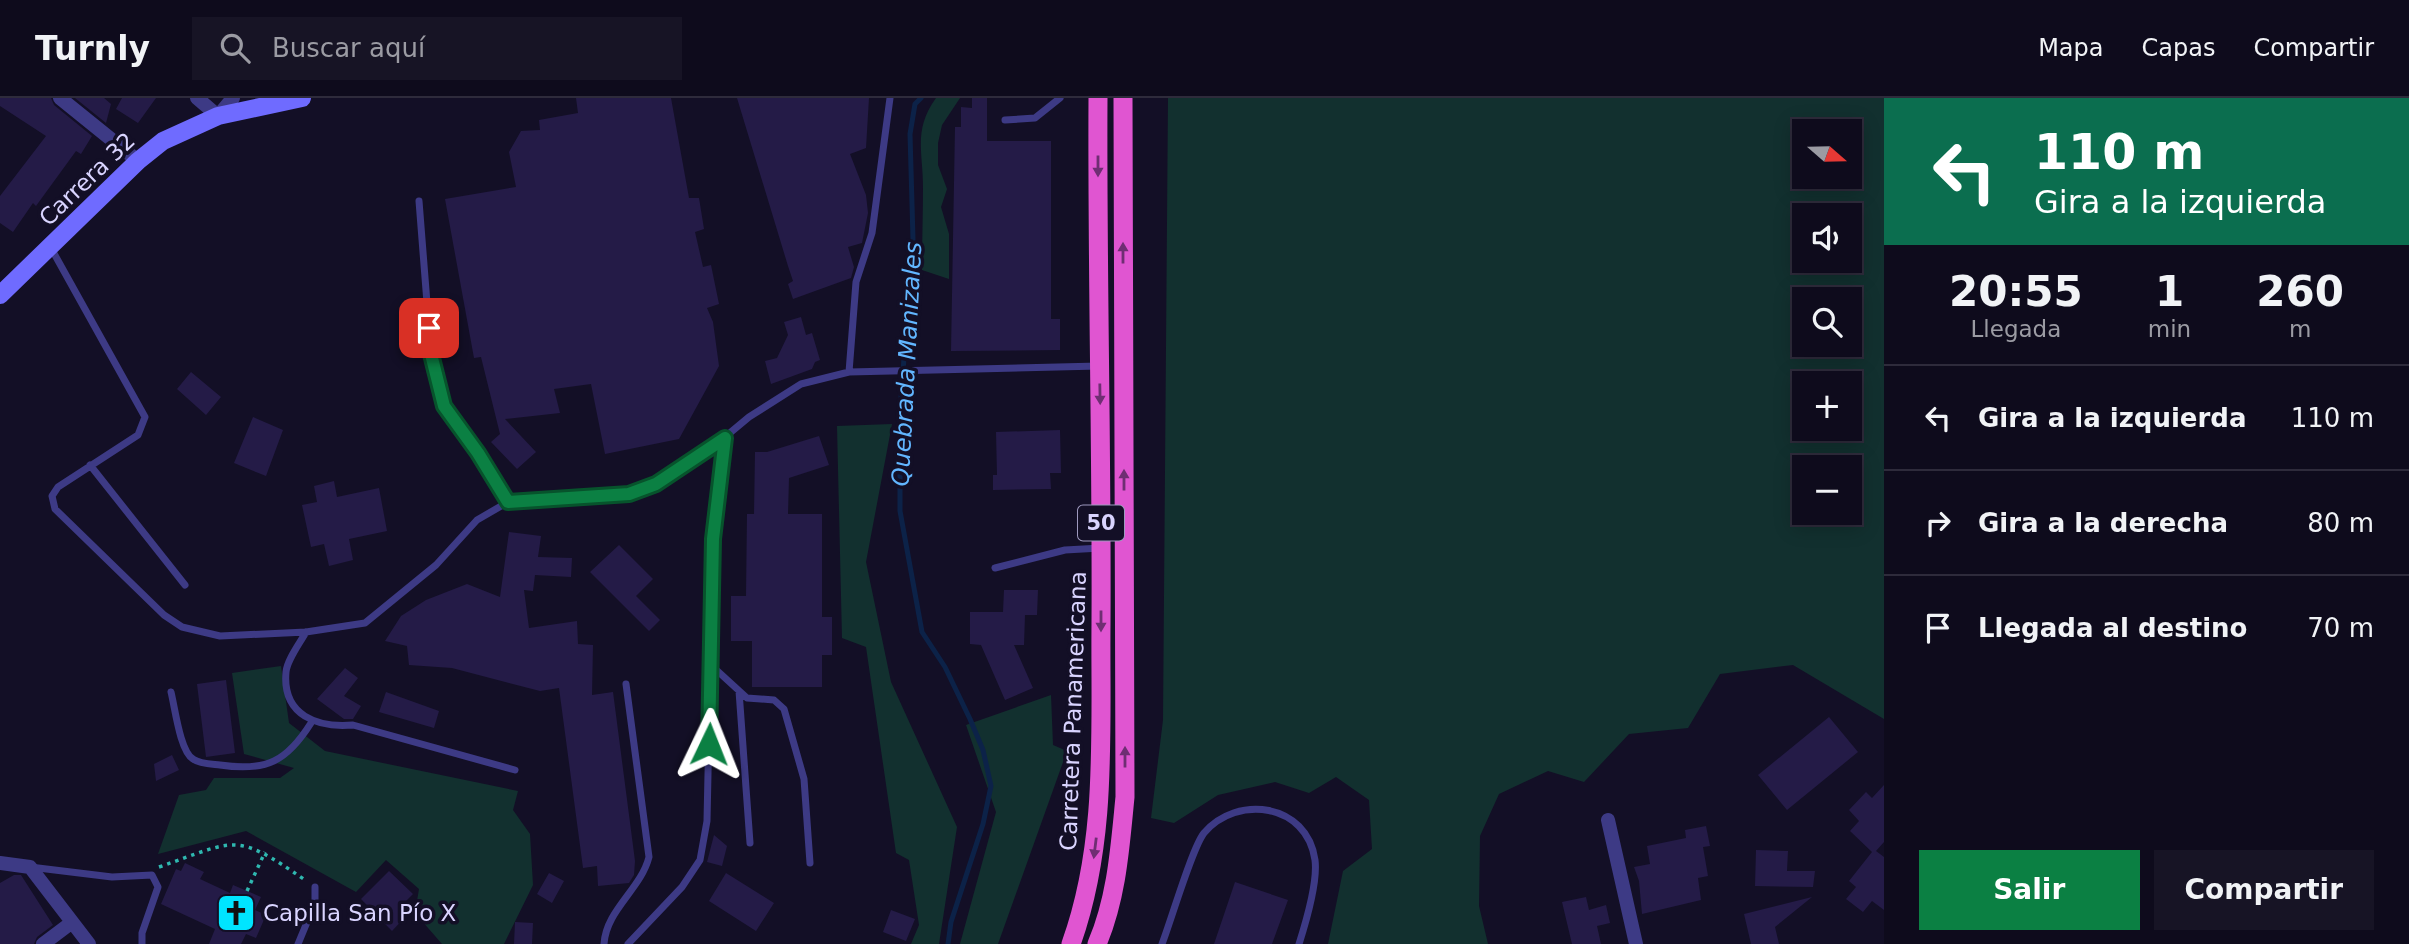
<!DOCTYPE html>
<html lang="es">
<head>
<meta charset="utf-8">
<style>
	:root { --surface:#0e0b1c; --page:#171425; --text:#f1f3f6; --muted:#9b9ba3; --line:#2e2b3b; --accent:#0b8043 }
	body { margin:0; font-family:"DejaVu Sans",sans-serif; background:var(--page); color:var(--text); height:100vh; display:flex; flex-direction:column; font-size:26px; white-space:nowrap }
	* { box-sizing:border-box; margin:0 }
	p { font-size:23px; color:var(--muted) }
	.icon { flex:none; width:38px; height:38px; fill:none; stroke:currentColor; stroke-width:2; stroke-linecap:round; stroke-linejoin:round }
	.map { position:relative; flex:1; overflow:hidden }
	.sheet { display:flex; flex-direction:column; background:var(--surface); width:525px }
	.sheet>* { flex:none }
	.banner { background:#0b6e4f; color:#fff; overflow:hidden }
	.needle { width:46px; rotate:110deg }
	.buttons { position:absolute; left:1792px; top:21px; display:grid; gap:14px }
	.buttons a { display:grid; place-items:center; width:70px; height:70px; border-radius:0px; background:var(--surface); box-shadow:0 4px 18px #0003,0 0 0 2px var(--line); font-size:35px }
	.pin { position:absolute; display:grid; place-items:center; width:60px; height:60px; color:#fff; margin:-30px; border-radius:14px; box-shadow:0 4px 10px #0006 }
	.me { position:absolute; width:77px; margin:-38px; rotate:2deg; stroke-linejoin:round; filter:drop-shadow(0 0 5px #0008) }
	.turn { display:flex; align-items:center; gap:24px; height:147px; padding:0 35px; font-size:32px }
	.turn .icon { width:91px; height:91px; stroke-width:2.5 }
	.turn b { display:block; font-size:49px; line-height:60px }
	.eta { display:flex; justify-content:space-evenly; align-items:center; height:119px; text-align:center }
	.eta b { font-size:42px; font-weight:800; line-height:49px }
	.primary-button { display:flex; gap:14px; margin-top:auto; padding:14px 35px }
	.primary-button a { flex:1; height:80px; border-radius:0px; background:var(--accent); color:#fff; font-size:28px; font-weight:800; line-height:80px; text-align:center }
	.primary-button a+a { background:var(--page); color:var(--text) }
	ul { padding:0; list-style:none }
	li { display:flex; align-items:center; gap:21px; height:105px; padding:0 35px; border-top:2px solid var(--line) }
	li div { flex:1 }
	li b { display:block; font-size:26px }
	li em { font-style:normal }
	header { display:flex; align-items:center; gap:42px; box-sizing:border-box; height:98px; padding:0 35px; background:var(--surface); border-bottom:2px solid var(--line) }
	header strong { font-size:33px }
	nav { display:flex; gap:38px; margin-inline-start:auto; font-size:24px }
	.search { width:490px; height:63px; background:var(--page); display:flex; align-items:center; gap:18px; box-sizing:border-box; padding:0 24px; border-radius:0px; color:var(--muted); font-size:26px }
	main { display:flex; flex:1; min-height:0 }
	.map>svg:first-child { display:block }
</style>
</head>
<body>
<header>
<strong>Turnly</strong>
<div class="search"><svg class="icon" aria-label="search" viewBox="0 0 24 24"><circle cx="10" cy="10" r="6"/><path d="M15 15l6 6"/></svg>Buscar aquí</div>
<nav><a>Mapa</a><a>Capas</a><a>Compartir</a></nav>
</header>
<main>
<div class="map">
<svg width="1884" height="846" viewBox="0 0 1884 846">
	<rect width="100%" height="100%" fill="#130f26"/>
	<path fill="#12302f" fill-rule="evenodd" d="M936,0H960L942,27L938,45V67L947,91L941,109L949,136V181L922,172C922,144 923,117 923,89C923,54 913,32 936,0Z
		M1168,0H1884V621L1793,567L1720,576L1688,630L1629,636L1584,684L1548,673L1499,696L1480,738L1479,808L1488,846H1328L1343,773L1372,751L1369,702L1336,679L1309,695L1275,684L1218,697L1174,725L1151,720L1163,622ZM1850,33V79H1804V33ZM1850,117V163H1804V117ZM1804,201H1850V247H1804ZM1850,285V331H1804V285ZM1850,369V415H1804V369Z
		M892,326L866,464L891,584L957,729L939,846H911L919,827L909,762L896,755L866,549L842,540L837,328Z
		M281,568L289,625L325,653L518,693L513,712L530,736L533,787L504,846H442L415,815L419,791L386,762L356,794L246,733L158,756L179,697L206,692L214,680H280L294,670L244,656L232,575Z
		M1051,597L1053,647L1067,653L998,846H960L996,714L966,627Z"/>
	<g fill="none" stroke-linecap="round" stroke-linejoin="round">
		<path stroke="#0c2248" stroke-width="5" d="M921,0L915,6L910,36L913,141L900,313V413L922,534L945,569L970,621L983,652L991,688L983,726L951,824L948,846"/>
	</g>
	<path fill="#241b47" d="M0,0H51L54,7L92,38L81,56L76,53L36,108L33,105L13,134L0,125V98L46,38L0,8Z
		M75,0H104L111,6L106,25Z
		M122,0H156L138,25L116,11Z
		M576,0H671L689,100H699L704,131L695,134L703,169L711,167L719,206L707,210L713,224L719,268L679,341L605,356L591,286L554,291L560,315L505,321L536,354L517,371L491,344L500,336L481,259L474,260L445,101L516,89L509,54L521,33L540,32L539,22L578,15Z
		M737,0H869L866,50L850,56L866,97L868,115L862,145L848,149L854,169L851,180L793,201L788,186L793,183L788,168Z
		M972,0H987V43H1051V221H1060V252L951,253L955,29H961V9L972,10Z
		M801,219L806,237L812,235L820,262L815,264L812,271L771,286L765,263L777,260L788,237L784,224Z
		M191,274L221,299L206,317L177,291Z
		M253,319L283,332L266,378L234,365Z
		M1060,332L1061,375H1050L1051,391L993,392V377H997L996,334Z
		M819,338L829,367L789,380L788,416H822V519H832V557H822V589H752V543H731V498H746L747,416H754L755,354H767Z
		M334,383L337,399L379,390L387,433L349,441L353,462L329,468L324,446L311,449L302,407L317,404L314,388Z
		M509,434L541,438L538,459L572,460L571,479L535,477L533,493L524,492L529,530L577,523L578,546L593,547L592,597L613,594L635,763L634,777L629,785L598,788L597,768L583,770L559,590L540,593L452,570L409,567L407,548L385,543L401,518L426,502L467,486L500,499Z
		M619,447L653,481L636,498L660,522L649,533L590,474Z
		M1004,492H1038L1037,517H1025L1024,547H1014L1033,590L1005,602L981,547L970,546V514H1003Z
		M345,570L358,580L344,598L361,608L353,621H344L317,601Z
		M226,582L235,655L206,659L197,586Z
		M386,594L439,613L434,630L379,614Z
		M1829,619L1858,654L1787,712L1758,677Z
		M172,657L179,672L156,683L154,666Z
		M1884,687V744L1876,753L1884,759V812L1872,803L1863,814L1846,801L1856,789L1849,783L1872,754L1850,733L1859,723L1849,712L1866,694L1872,700Z
		M1706,728L1710,748L1703,749L1708,778L1698,780L1701,802L1642,816L1639,783L1634,769L1650,766L1647,748L1686,740L1685,732Z
		M714,737L727,748L722,768L707,764Z
		M1756,752L1788,753L1787,773H1815L1813,789L1755,788Z
		M185,765L204,774L200,781L230,795L233,787L261,799L255,812L266,817L256,840L246,836L241,846H209L215,831L161,806L176,771L181,773Z
		M389,773L413,796L401,808L408,816L392,833L361,801Z
		M549,775L564,783L552,805L537,796Z
		M726,775L774,805L756,833L709,803Z
		M14,777H21L53,827L37,839L34,846H0V785Z
		M1235,784L1288,802L1272,846H1214Z
		M1586,799L1589,812L1606,807L1610,825L1597,828L1601,846H1572L1562,804Z
		M1812,799L1775,829L1779,846H1751L1744,816Z
		M891,812L915,821L906,843L883,834Z
		M515,824L533,825L532,846H514Z"/>
	<g fill="none" stroke-linecap="round" stroke-linejoin="round">
		<path stroke="#2fb8b0" stroke-width="3.5" stroke-dasharray="3.5 5" stroke-linecap="butt" d="M159,769C237,742 234,733 305,782
			M247,793L265,754"/>
		<path stroke="#3d3a85" stroke-width="7" d="M1005,22L1035,20L1060,0
			M419,103L431,256L444,308L478,355L508,404
			M51,150L145,319L138,337L58,389L52,398L55,411L164,517L182,529L220,538L306,534L365,525L436,467L477,422L508,404L604,400L629,396L656,386L725,339L749,319L801,286L849,274L1099,268
			M849,274L856,184L872,135L890,0
			M90,367L185,487
			M995,470L1065,452L1101,450
			M306,534C300,545 287,562 286,574C282,618 318,630 353,627L515,672
			M712,568L747,600L774,602L784,611L804,681L810,765
			M739,593L750,745
			M171,594C175,610 180,653 193,661C200,666 212,666 220,667C267,674 287,663 311,625
			M30,769L112,779L152,777L158,789L142,835V846
			M298,846L315,805V789
			M604,846C606,812 641,791 649,759L626,586
			M628,846L682,789L700,762L707,723L713,441L725,339
			M1162,846C1171,823 1192,750 1204,735C1237,696 1307,705 1315,762C1318,785 1306,824 1299,846"/>
		<path stroke="#3d3a85" stroke-width="14" d="M60,0L138,63
			M197,0L218,18L233,0
			M1608,722L1636,846
			M0,765L30,769L89,846
			M43,846L71,825"/>
		<path stroke="#6f6bff" stroke-width="18" d="M0,197L138,63L163,43L218,18L302,0"/>
		<path stroke="#e055d1" stroke-width="19" d="M1071,846C1108,743 1100,634 1101,526C1102,350 1097,175 1098,0
			M1097,846C1117,799 1120,749 1125,699L1123,0"/>
	</g>
	<defs><path id="oneway-solid" d="M-6-.8H1V-3.2L6.5 0L1 3.2V.8H-6Z" transform="scale(1.75)"/></defs>
	<g fill="#6f2e73">
		<use href="#oneway-solid" transform="translate(1098 68) rotate(90)"/>
		<use href="#oneway-solid" transform="translate(1123 155) rotate(-90)"/>
		<use href="#oneway-solid" transform="translate(1100 296) rotate(89)"/>
		<use href="#oneway-solid" transform="translate(1124 382) rotate(-90)"/>
		<use href="#oneway-solid" transform="translate(1101 523) rotate(90)"/>
		<use href="#oneway-solid" transform="translate(1125 659) rotate(-90)"/>
		<use href="#oneway-solid" transform="translate(1095 750) rotate(97)"/>
	</g>
	<g fill="none" stroke-linecap="round" stroke-linejoin="round">
		<g stroke="#07532c" stroke-width="18">
			<path id="route" d="M429,230L431,256L444,308L478,355L508,404L629,396L656,386L725,340L713,441L709,646"/>
		</g>
		<use href="#route" stroke="#0b8043" stroke-width="12"/>
	</g>
	<defs>
		<g id="church-square" transform="scale(2.0125)"><rect x="-9" y="-9" width="18" height="18" rx="4" fill="#00e5ff" stroke="#130f26"/><path d="M-1.2-6h2.4v3.5h3.3v2.4h-3.3V6h-2.4V-.1h-3.3v-2.4h3.3Z" fill="#111"/></g>
	</defs>
	<g fill-rule="evenodd">
		<use href="#church-square" x="236" y="815"/>
	</g>
	<g text-anchor="middle" dominant-baseline="central" stroke-width="7" stroke-linejoin="round" paint-order="stroke">
		<rect fill="#130f26" stroke="#9e99be" stroke-width="2" x="1078" y="407.5" width="46" height="35" rx="5"/>
		<g font-size="21" font-weight="bold" fill="#d9d4ff">
			<text x="1101" y="425">50</text>
		</g>
		<g font-size="23" fill="#d9d4ff" stroke="#130f26">
			<text transform="translate(87 81) rotate(-44)">Carrera 32</text>
			<text transform="translate(1073 613) rotate(-88)">Carretera Panamericana</text>
		</g>
		<g font-size="23" fill="#d9d4ff" stroke="#130f26" text-anchor="start">
			<text x="263" y="815">Capilla San Pío X</text>
		</g>
		<g font-size="24" font-style="italic" fill="#62b6ff" stroke="#130f26">
			<text transform="translate(907 266) rotate(-87)">Quebrada Manizales</text>
		</g>
	</g>
</svg>
<div class="buttons">
<a><svg class="needle" viewBox="-14 -14 28 28"><path d="M0-13l5 13h-10z" fill="#e53935"/><path d="M0 13l5-13h-10z" fill="#9b9ba3"/></svg></a>
<a><svg class="icon" aria-label="sound" viewBox="0 0 24 24"><path d="M4 9h4l5-4v14l-5-4H4zM17 9q2 3 0 6"/></svg></a>
<a><svg class="icon" aria-label="search" viewBox="0 0 24 24"><circle cx="10" cy="10" r="6"/><path d="M15 15l6 6"/></svg></a>
<a>+</a>
<a>−</a>
</div>
<div class="pin" style="left:429px;top:230px;background:#d93025"><svg class="icon" aria-label="arrive" viewBox="0 0 24 24"><path d="M6 21V4h12l-3 4 3 4H6"/></svg></div>
<svg class="me" style="left:709px;top:646px" viewBox="-20 -20 40 40"><path d="M0-17L14 15 0 8-14 15z" fill="#0b8043" stroke="#fff" stroke-width="4"/></svg>
</div>
<section class="sheet">
<div class="banner">
<div class="turn"><svg class="icon" aria-label="left" viewBox="0 0 24 24"><path d="M17 20v-9H6M10 6l-5 5 5 5"/></svg><div><b>110 m</b>Gira a la izquierda</div></div>
</div>
<div class="eta">
<div><b>20:55</b><p>Llegada</p></div>
<div><b>1</b><p>min</p></div>
<div><b>260</b><p>m</p></div>
</div>
<ul>
<li><svg class="icon" aria-label="left" viewBox="0 0 24 24"><path d="M17 20v-9H6M10 6l-5 5 5 5"/></svg><div><b>Gira a la izquierda</b></div><em>110 m</em></li>
<li><svg class="icon" aria-label="right" viewBox="0 0 24 24"><path d="M7 20v-9h11M14 6l5 5-5 5"/></svg><div><b>Gira a la derecha</b></div><em>80 m</em></li>
<li><svg class="icon" aria-label="arrive" viewBox="0 0 24 24"><path d="M6 21V4h12l-3 4 3 4H6"/></svg><div><b>Llegada al destino</b></div><em>70 m</em></li>
</ul>
<div class="primary-button"><a>Salir</a><a>Compartir</a></div>
</section>
</main>
</body>
</html>
